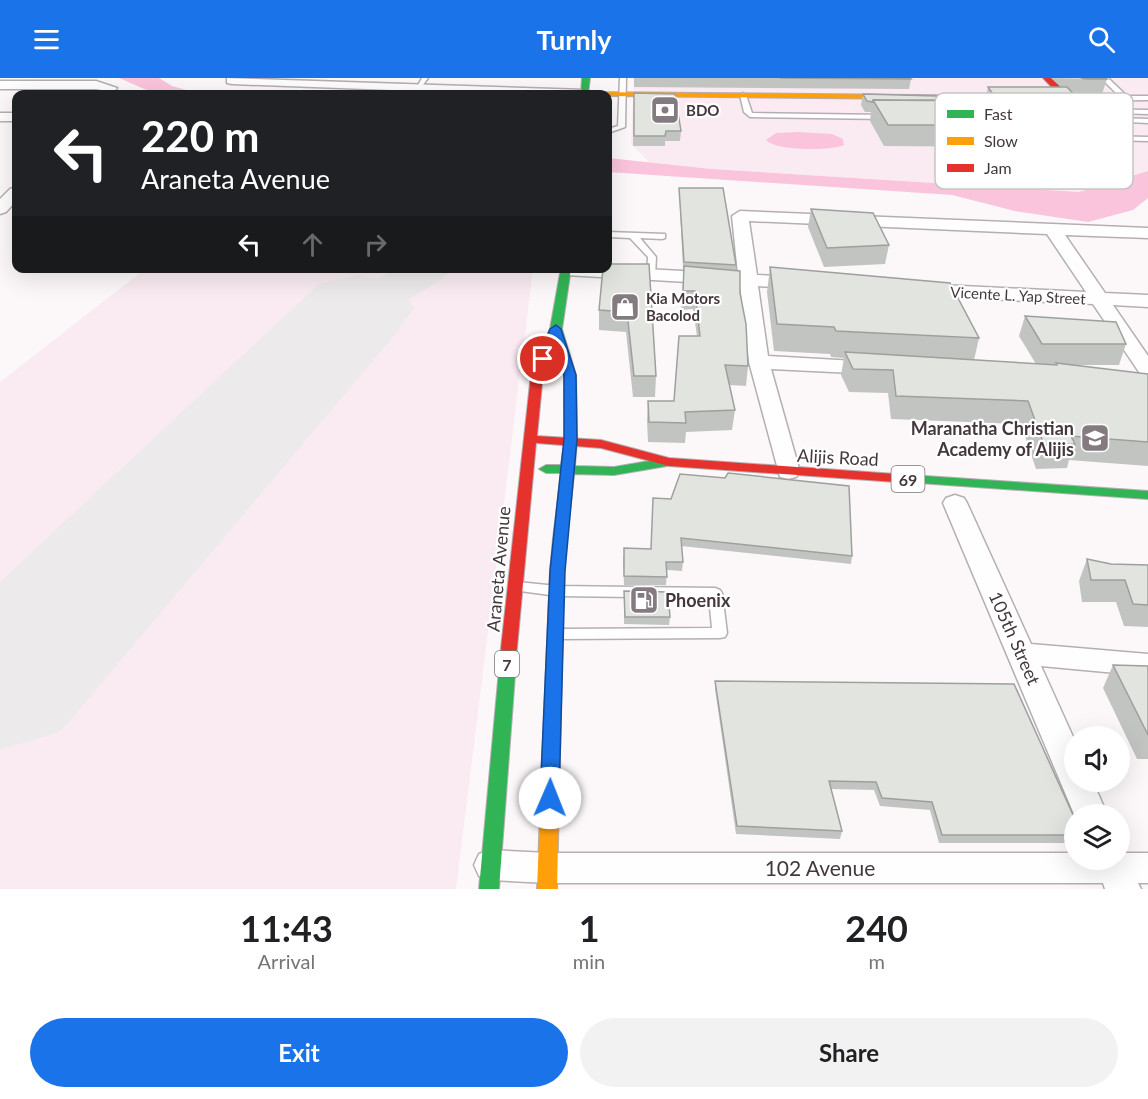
<!DOCTYPE html>
<html lang="en">
<head>
<meta charset="utf-8">
<style>
	:root { --surface:#fff; --page:#f2f2f2; --text:#202124; --muted:#757577; --accent:#1a73e8 }
	body { margin:0; font-family:Lato,sans-serif; background:var(--page); color:var(--text); height:100vh; display:flex; flex-direction:column; font-size:22px; white-space:nowrap }
	* { box-sizing:border-box; margin:0 }
	p { font-size:20px; color:var(--muted) }
	.icon { flex:none; width:33px; height:33px; fill:none; stroke:currentColor; stroke-width:2; stroke-linecap:round; stroke-linejoin:round }
	.map { position:relative; height:811px; overflow:hidden }
	.side { display:flex; flex-direction:column; background:var(--surface); flex:1 }
	.side>* { flex:none }
	.hud { position:absolute; left:12px; top:12px; width:600px; height:183px; border-radius:12px; box-shadow:0 6px 24px #0002; background:#202124; color:#fff; overflow:hidden }
	.fabs { position:absolute; left:1064px; top:648px; display:grid; gap:12px }
	.fabs a { display:grid; place-items:center; width:66px; height:66px; border-radius:50%; background:var(--surface); box-shadow:0 6px 24px #0002; font-size:30px }
	.pin { position:absolute; display:grid; place-items:center; width:51px; height:51px; color:#fff; margin:-26px; border:3px solid #fff; border-radius:50%; box-shadow:0 2px 6px #0007 }
	.me { position:absolute; width:66px; margin:-33px; rotate:1deg; stroke-linejoin:round; filter:drop-shadow(0 0 4px #0008) }
	.turn { display:flex; align-items:center; gap:21px; height:126px; padding:0 30px; font-size:27px }
	.turn .icon { width:78px; height:78px; stroke-width:2.5 }
	.turn b { display:block; font-size:42px; line-height:51px }
	.lanes { display:flex; align-items:center; height:57px; padding:0 30px; background:#0003; justify-content:center; gap:30px; direction:ltr }
	.lanes .off { opacity:.35 }
	.eta { display:flex; justify-content:space-evenly; align-items:center; height:102px; text-align:center }
	.eta b { font-size:36px; font-weight:700; line-height:42px }
	.primary-button { display:flex; gap:12px; margin-top:auto; padding:12px 30px }
	.primary-button a { flex:1; height:69px; border-radius:36px; background:var(--accent); color:#fff; font-size:24px; font-weight:700; line-height:69px; text-align:center }
	.primary-button a+a { background:var(--page); color:var(--text) }
	header { display:flex; justify-content:space-between; align-items:center; height:78px; padding:0 30px; background:var(--accent); color:#fff; font-size:27px; font-weight:700 }
	.map>svg:first-child { display:block }
</style>
</head>
<body>
<header><svg class="icon" aria-label="menu" viewBox="0 0 24 24"><path d="M4 6h16M4 12h16M4 18h16"/></svg>Turnly<svg class="icon" aria-label="search" viewBox="0 0 24 24"><circle cx="10" cy="10" r="6"/><path d="M15 15l6 6"/></svg></header>
<div class="map">
<svg width="1148" height="811" viewBox="0 0 1148 811">
	<rect width="100%" height="100%" fill="#fcf8fa"/>
	<path fill="#f9ebf1" d="M634,0H1148V93L1079,114L712,91L649,84L631,66Z
		M145,191H533L456,811H0V304Z"/>
	<path fill="#feeaf3" d="M755,24L851,26L855,35L757,34Z"/>
	<path fill="#fac4dd" d="M119,0H159L172,8L200,16H156Z
		M798,54L832,56L843,61L844,67C830,73 776,73 766,62L776,55Z
		M608,80L712,91L1079,114L1148,93V120L1133,132L1088,144L1015,133L952,117L608,94Z"/>
	<g fill="none" stroke-linecap="round" stroke-linejoin="round">
		<path fill="#eceaeb" fill-rule="evenodd" d="M398,190H451L445,199C415,216 378,248 342,239L336,230L342,221Z"/>
		<path fill="#eceaeb" fill-rule="evenodd" d="M358,197L397,206L414,230L397,254L61,653L0,672V504L319,206Z"/>
		<g stroke="#b6aeb2" stroke-width="3">
			<path id="lane" d="M422,0H428L420,11H416Z
				M620,0H626L625,49L608,55V51L618,48Z
				M1101,0H1108L1127,18H1148V22L1068,23L1065,21L1068,19L1119,18Z
				M743,15L746,17L752,35L885,37L888,39L885,41L750,39L744,34L740,17Z
				M1078,31L1148,32V36L1080,34L1077,32Z
				M1089,39L1148,41V45L1087,42L1086,41Z
				M1102,58L1148,59V63L1105,62H1102Z
				M608,154L665,156V160L662,161L640,160L656,179L655,198L652,199L647,196L648,179L630,160L608,159Z
				M518,504L557,508L715,510L720,512L722,515L727,555L725,559L720,560L558,561L553,560L551,556L553,552L558,551L712,550L709,520L557,518L513,512L511,509L513,506Z"/>
		</g>
		<g stroke="#b6aeb2" stroke-width="3">
			<path id="street" d="M227,0L585,12L592,16H498L232,6L227,5Z
				M0,3H96L117,10L112,16H100L102,12L96,11H0Z
				M0,35H16V43H0Z
				M1095,44L1100,45L1127,77L1129,80L1127,83H1117L1090,51L1088,48Z
				M16,109V123L6,134L0,136V121L10,111Z
				M740,133L1148,150V160L1065,157L1105,215L1148,217V229L1113,227L1148,278V299L1141,297L1093,226L921,218L912,212L921,206L1086,214L1047,156L749,143L757,197L800,199L809,205L800,211L758,208L768,278L873,284L880,286L883,290L880,294L873,296L771,291L800,394L796,399L788,401L780,399L749,284L740,207L565,197L556,192L608,189L738,196L732,138Z
				M955,417L964,420L967,425L1031,566L1148,576V598L1041,588L1074,661V704H1093L1107,736H1074L943,425L946,420Z
				M1119,770L1124,775H1148V805H1138L1141,811H1105L1103,805H548L491,802L479,798L474,787L479,776L491,772L548,775H1074V782H1119Z"/>
		</g>
		<g stroke="#b6aeb2" stroke-width="2">
			<path id="fast" d="M582,0H590L588,16H581Z
				M561,190H571L562,251L576,297L577,361L575,388L614,389L667,380L674,384L667,388L614,397L574,396L567,461L560,466L553,461L561,395H546L539,391L546,387H561L565,361L564,297L555,267L546,286H538L536,284L550,251Z
				M910,397L1148,413V421L905,404L903,401Z
				M509,564L515,566L517,570L499,811H479L501,570L503,566Z"/>
		</g>
		<g stroke="#b6aeb2" stroke-width="2">
			<path id="slow" d="M585,14L1030,18L1034,20L1030,22L608,18V16H582Z
				M560,456L567,461L564,493L557,811H537L550,493L553,461Z"/>
		</g>
		<g stroke="#b6aeb2" stroke-width="2">
			<path id="jam" d="M1043,0H1051L1071,19V23H1065Z
				M542,281L548,284L543,296L537,358L601,362L669,380L910,397L917,401L910,405L669,388L601,370L536,365L517,570L515,574L509,576L503,574L501,570L531,296L538,282Z"/>
		</g>
		<use href="#lane" fill="#fffefe" fill-rule="evenodd"/>
		<use href="#street" fill="#fffefe" fill-rule="evenodd"/>
		<use href="#fast" fill="#30b455" fill-rule="evenodd"/>
		<use href="#slow" fill="#ff9f0a" fill-rule="evenodd"/>
		<use href="#jam" fill="#e5322d" fill-rule="evenodd"/>
	</g>
	<path fill="#c2c4c1" d="M634,0H910L911,1L909,11L634,9Z
		M1051,0L1107,1L1102,16H1082L1071,14L1119,65L1112,87L1046,86L1033,69L884,68L870,43L871,34H865L861,27L863,16L985,23L988,9H1061Z
		M634,15L681,53L680,63H665V68H633Z
		M679,110L736,187V193L740,215L748,288L746,308L729,307L735,332L732,352L686,354L685,365L648,364L647,343L648,323H674L697,258L693,231L681,232L684,191H683Z
		M811,131L889,167L885,186L824,189L808,149Z
		M770,189L979,260L974,282L1036,286L1019,258L1025,238L1126,266L1119,287H1069L1148,296V388L1069,382L1067,390L1036,391L1021,346L891,341L888,315L849,314L841,297L844,280L831,279L830,276L774,273L767,214Z
		M608,190L656,298L655,319H633L626,254L599,252V232Z
		M653,420L852,478L851,486L681,468L683,484L682,493L667,492L666,507H624L623,478L651,471Z
		M1087,481L1111,486L1148,487V549L1124,548L1116,524H1082L1079,503Z
		M624,521L670,539L669,547L624,546Z
		M1113,587L1148,588V681H1137L1103,610Z
		M715,603L1074,739V765H939L930,732L880,728L874,712L831,711L842,753L840,761L736,756L715,611Z"/>
	<path fill="#e2e4e0" stroke="#9ea09d" stroke-width="1.5" d="M780,0H910L911,1Z
		M1081,0H1106L1107,1H1086Z
		M988,9H1067L1119,65L1052,64L1038,47H888L873,22L990,23L995,19Z
		M634,15L675,16L681,53H666L665,58H634Z
		M863,16L974,19L977,22H873V24L867,23Z
		M679,110H723L736,187L684,184Z
		M811,131L873,135L889,167L827,170Z
		M608,186H649L656,298H634L627,234L599,232L603,190H608Z
		M684,188L740,193V215L746,246L748,288L725,287L735,332L685,334L686,345L649,344L648,323H674L679,258H700L695,213H683Z
		M770,189L950,205L979,260L836,253L834,249L777,246Z
		M1025,238L1116,244L1126,266H1042Z
		M845,274L1057,287L1056,285L1148,296V364L1071,358L1075,366L1044,367L1028,323L896,318L893,292L853,291Z
		M728,395L849,408L852,478L681,460L683,484H666L667,499L624,498V470L651,471L653,420L671,421L680,396L725,400Z
		M1087,481L1111,486L1148,487V527L1133,526L1125,502H1091Z
		M624,513L668,514L670,539H625Z
		M1113,587L1148,588V657Z
		M715,603L1014,606L1074,739V757H942L932,724L882,720L876,704L829,703L842,753L737,748Z"/>
	<path fill="#1a73e8" stroke="#114b97" stroke-width="1.5" d="M556,247L561,251L576,297L577,361L565,493L559,720L556,726L550,728L543,726L540,720L550,493L564,361V297L555,267L547,283L537,281L550,251Z"/>
	<defs>
		<g id="bank-square" transform="scale(1.5)"><rect x="-9" y="-9" width="18" height="18" rx="4" fill="#847b80" stroke="#fff"/><path d="M-6-4H6V4H-6ZM0-2.3a2.3 2.3 0 1 0 0 4.6a2.3 2.3 0 1 0 0-4.6Z" fill="#fff"/></g>
		<g id="shop-square" transform="scale(1.5)"><rect x="-9" y="-9" width="18" height="18" rx="4" fill="#847b80" stroke="#fff"/><path d="M-5-2.5h2.3a2.7 3.5 0 0 1 5.4 0H5L5.5 6h-11ZM-1.5-2.5h3a1.5 2.3 0 0 0-3 0Z" fill="#fff"/></g>
		<g id="school-square" transform="scale(1.5)"><rect x="-9" y="-9" width="18" height="18" rx="4" fill="#847b80" stroke="#fff"/><path d="M0-5L7-2L0 1L-7-2ZM-4 1L0 2.5L4 1V4Q0 6-4 4Z" fill="#fff"/></g>
		<g id="fuel-square" transform="scale(1.5)"><rect x="-9" y="-9" width="18" height="18" rx="4" fill="#847b80" stroke="#fff"/><path d="M-5.5-6h7V0h2V4h1.3V-2.5L3-4.5l.8-.8L6-3V5H2.5V1h-1V6h-7ZM-4.2-4.7v3.2H.2V-4.7Z" fill="#fff"/></g>
	</defs>
	<g fill-rule="evenodd">
		<use href="#bank-square" x="665" y="32"/>
		<use href="#shop-square" x="625" y="229"/>
		<use href="#school-square" x="1095" y="360"/>
		<use href="#fuel-square" x="644" y="522"/>
	</g>
	<g text-anchor="middle" dominant-baseline="central" stroke-width="4.5" stroke-linejoin="round" paint-order="stroke">
		<g font-size="15" font-weight="bold" fill="#44383e" stroke="#fff" text-anchor="start">
			<text x="686" y="32">BDO</text>
			<text x="646" y="220">Kia Motors<tspan x="646" dy="17">Bacolod</tspan></text>
		</g>
		<g font-size="15" fill="#44383e" stroke="#fff">
			<text transform="translate(1018 217) rotate(3)">Vicente L. Yap Street</text>
		</g>
		<g fill="#fff" stroke="#7c7478" stroke-width="1.5">
			<rect x="891.5" y="388" width="33" height="26" rx="4.5"/>
			<rect x="495" y="573" width="24" height="26" rx="4.5"/>
		</g>
		<g font-size="16" font-weight="bold" fill="#44383e">
			<text x="908" y="401">69</text>
			<text x="507" y="586">7</text>
		</g>
		<g font-size="18" font-weight="bold" fill="#44383e" stroke="#fff" text-anchor="end">
			<text x="1074" y="350">Maranatha Christian<tspan x="1074" dy="21">Academy of Alijis</tspan></text>
			<text x="665" y="522" text-anchor="start">Phoenix</text>
		</g>
		<g font-size="18" fill="#44383e" stroke="#fff">
			<text transform="translate(838 379) rotate(3)">Alijis Road</text>
			<text transform="translate(498 491) rotate(-85)">Araneta Avenue</text>
			<text transform="translate(1015 560) rotate(66)">105th Street</text>
		</g>
		<g font-size="21" fill="#44383e" stroke="#fff">
			<text x="820" y="789">102 Avenue</text>
		</g>
	</g>
	<rect x="935" y="15" width="198" height="96" rx="9" fill="#fff" stroke="#c7c3c5" stroke-width="1.5"/>
	<rect x="947" y="32" width="27" height="8" fill="#30b455"/>
	<rect x="947" y="59" width="27" height="8" fill="#ff9f0a"/>
	<rect x="947" y="86" width="27" height="8" fill="#e5322d"/>
	<g font-size="16" fill="#44383e">
		<text x="984" y="42">Fast</text>
		<text x="984" y="69">Slow</text>
		<text x="984" y="96">Jam</text>
	</g>
</svg>
<div class="fabs">
<a><svg class="icon" aria-label="sound" viewBox="0 0 24 24"><path d="M4 9h4l5-4v14l-5-4H4zM17 9q2 3 0 6"/></svg></a>
<a><svg class="icon" aria-label="layers" viewBox="0 0 24 24"><path d="M12 4l9 5-9 5-9-5zM3 14l9 5 9-5"/></svg></a>
</div>
<div class="pin" style="left:543px;top:281px;background:#d93025"><svg class="icon" aria-label="arrive" viewBox="0 0 24 24"><path d="M6 21V4h12l-3 4 3 4H6"/></svg></div>
<svg class="me" style="left:550px;top:720px" viewBox="-20 -20 40 40"><circle r="19" fill="#fff"/><path d="M0-13L10 11 0 6-10 11z" fill="#1a73e8"/></svg>
<div class="hud">
<div class="turn"><svg class="icon" aria-label="left" viewBox="0 0 24 24"><path d="M17 20v-9H6M10 6l-5 5 5 5"/></svg><div><b>220 m</b>Araneta Avenue</div></div>
<div class="lanes"><svg class="icon" aria-label="left" viewBox="0 0 24 24"><path d="M17 20v-9H6M10 6l-5 5 5 5"/></svg><svg class="icon off" aria-label="ahead" viewBox="0 0 24 24"><path d="M12 20V5M6 11l6-6 6 6"/></svg><svg class="icon off" aria-label="right" viewBox="0 0 24 24"><path d="M7 20v-9h11M14 6l5 5-5 5"/></svg></div>
</div>
</div>
<section class="side">
<div class="eta">
<div><b>11:43</b><p>Arrival</p></div>
<div><b>1</b><p>min</p></div>
<div><b>240</b><p>m</p></div>
</div>
<div class="primary-button"><a>Exit</a><a>Share</a></div>
</section>
</body>
</html>
